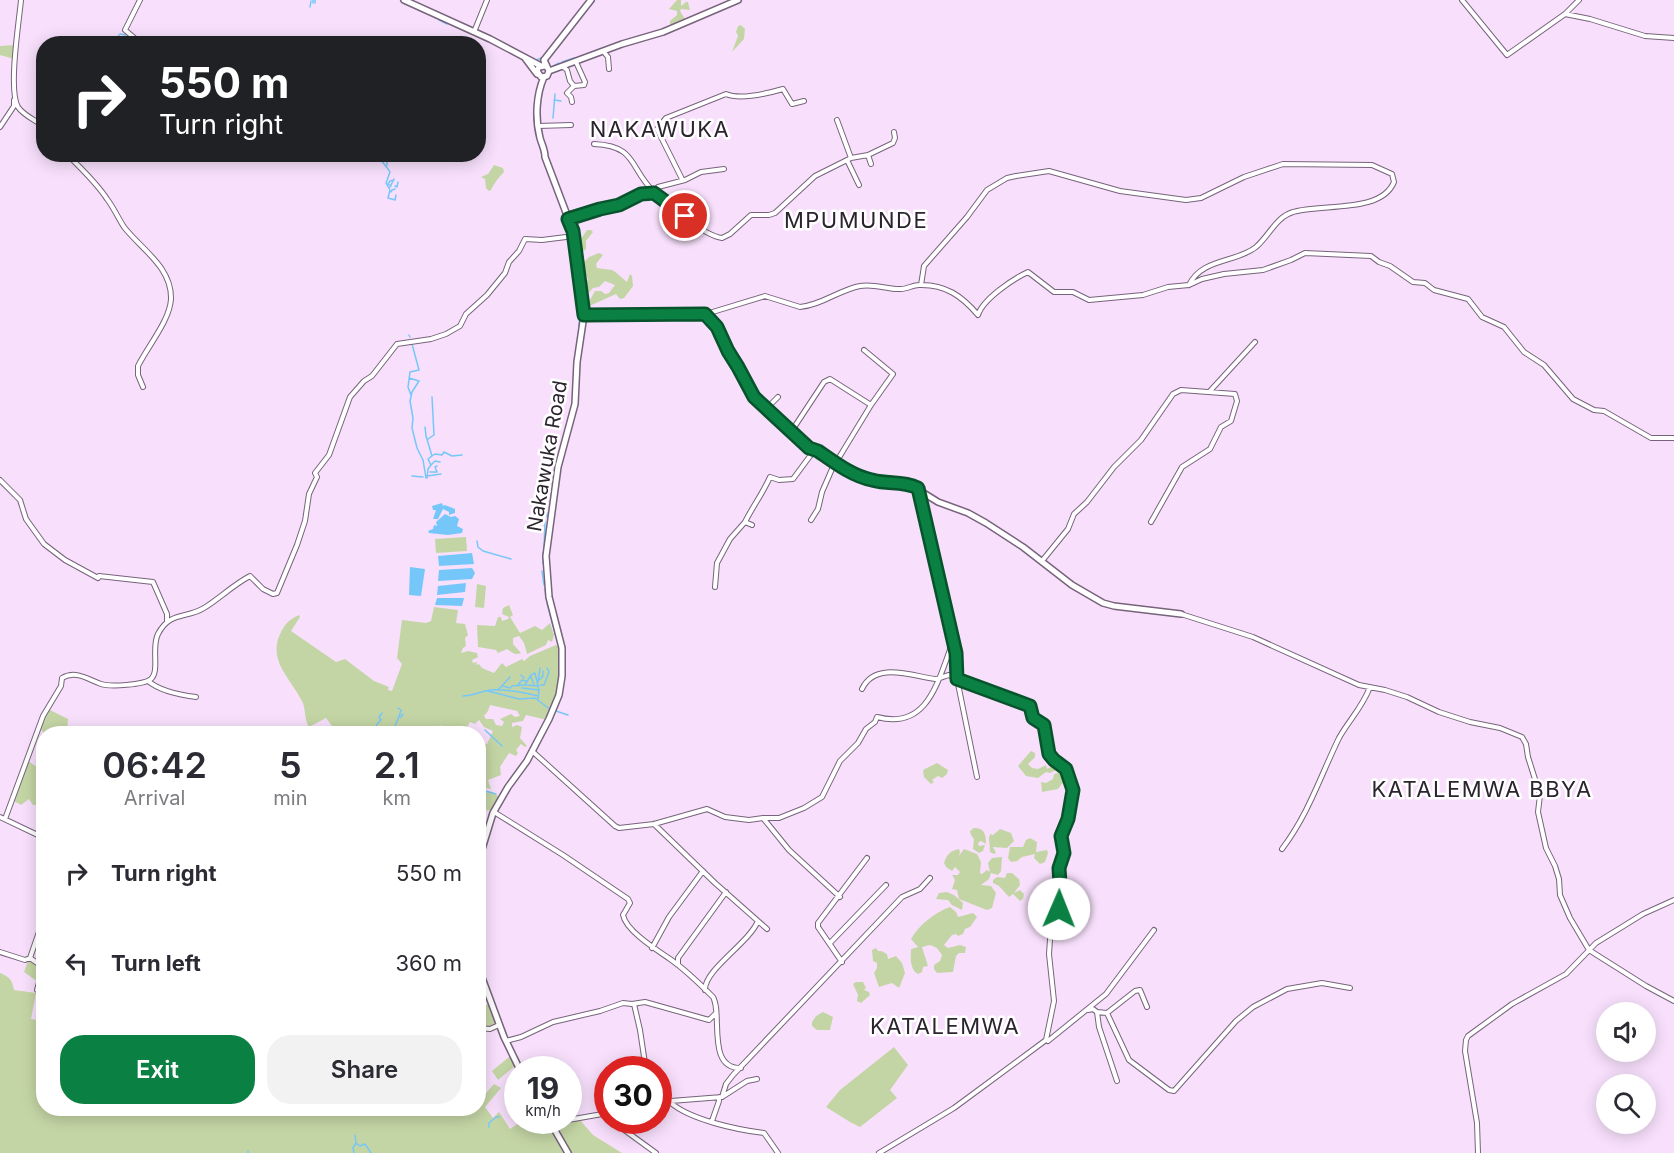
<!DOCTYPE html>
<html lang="en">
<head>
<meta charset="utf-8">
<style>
	:root { --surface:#fff; --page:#f2f2f3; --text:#2b2b33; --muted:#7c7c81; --accent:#0b8043 }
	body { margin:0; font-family:Inter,sans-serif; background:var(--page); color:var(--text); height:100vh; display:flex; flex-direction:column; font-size:22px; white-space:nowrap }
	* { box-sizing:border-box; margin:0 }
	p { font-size:20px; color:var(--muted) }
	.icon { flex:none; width:33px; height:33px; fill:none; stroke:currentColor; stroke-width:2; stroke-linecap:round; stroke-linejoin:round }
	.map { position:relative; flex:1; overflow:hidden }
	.details { position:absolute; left:36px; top:726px; width:450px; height:390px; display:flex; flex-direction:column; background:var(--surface); border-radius:24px; box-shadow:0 3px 15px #0003 }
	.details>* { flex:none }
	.banner { position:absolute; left:36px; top:36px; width:450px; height:126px; border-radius:24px; box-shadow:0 3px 15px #0003; background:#202124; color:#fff; overflow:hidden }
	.controls { position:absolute; left:1596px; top:1002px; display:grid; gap:12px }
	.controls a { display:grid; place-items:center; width:60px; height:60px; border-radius:50%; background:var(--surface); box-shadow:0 3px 15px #0003; font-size:30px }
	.speed { position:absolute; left:504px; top:1056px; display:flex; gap:12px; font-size:30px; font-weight:700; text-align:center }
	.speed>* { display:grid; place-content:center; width:78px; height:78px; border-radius:50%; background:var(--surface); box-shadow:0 3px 15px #0003; line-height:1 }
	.speed small { font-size:15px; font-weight:400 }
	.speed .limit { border:9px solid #d22; background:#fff; color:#111 }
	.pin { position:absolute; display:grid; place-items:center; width:51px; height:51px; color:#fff; margin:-26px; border:3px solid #fff; border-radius:50%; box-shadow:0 2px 6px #0007 }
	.me { position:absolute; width:66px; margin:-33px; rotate:1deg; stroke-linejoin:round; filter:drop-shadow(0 0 4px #0008) }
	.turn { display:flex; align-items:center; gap:21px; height:126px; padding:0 24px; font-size:27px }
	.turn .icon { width:78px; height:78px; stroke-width:2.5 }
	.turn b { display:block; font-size:42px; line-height:51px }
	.eta { display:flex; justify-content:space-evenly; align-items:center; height:102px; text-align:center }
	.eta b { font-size:36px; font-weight:600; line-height:42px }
	.action { display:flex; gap:12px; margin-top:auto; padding:12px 24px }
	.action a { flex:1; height:69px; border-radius:24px; background:var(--accent); color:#fff; font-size:24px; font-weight:600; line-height:69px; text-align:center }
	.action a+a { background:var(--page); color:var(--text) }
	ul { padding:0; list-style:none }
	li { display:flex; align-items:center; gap:18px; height:90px; padding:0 24px }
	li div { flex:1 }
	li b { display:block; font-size:22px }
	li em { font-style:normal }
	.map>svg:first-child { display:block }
</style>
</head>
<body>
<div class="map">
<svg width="1674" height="1153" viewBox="0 0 1674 1153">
	<rect width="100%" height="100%" fill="#f8e0fc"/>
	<path fill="#c4d5a5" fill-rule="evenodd" d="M677,0H681V6L686,2H688L690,10L681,9L680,11L685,19L670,25V21L677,15V11L669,9Z
		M741,25L745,29L744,39L732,52L738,36L736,32L738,26Z
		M15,45L14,59L0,55V46Z
		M494,165L503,168L504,172C499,177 494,183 491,190L489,191L486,188L485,179L481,177L488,174Z
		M587,230H591L593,232L586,241V249L584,251L580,248L579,242Z
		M599,253L603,255L596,264L597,268C619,271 610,268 627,282L630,274L632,276L633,286L624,298L620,299L616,294L587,307L586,303L588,300H590L595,291H601L605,294L609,293L615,285L605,281L599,287L593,288L585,297L586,284L588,279L585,272L584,262L589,257Z
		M466,537L467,551L436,553L435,539Z
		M477,584L486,586L484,608L475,607Z
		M509,605L513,615L510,617L520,633L535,626L542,630L550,623L554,635L552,642L548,640L546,645L527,654L524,643L519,636L513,638V644L521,653C516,656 511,652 507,649L498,653L496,650L478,647L477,625L495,626L498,617H501L502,621L508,619L509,617L502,614L503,608Z
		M434,607L458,610L456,623L465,624L468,635L465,638L466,646L463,648L461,653L468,651L477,653L478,657L472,660L473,663L477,662L476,665L479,664L482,668L494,673L502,663L506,667L522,659L524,661L530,656L556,645L559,647C563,672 557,696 547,720L526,715L523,721L512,723V727L517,725L522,727L520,738L527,746L525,747L521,744L516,750L518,753L516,756L509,753L500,767L501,775L488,780L491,789L479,787L478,743L487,744L493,731L484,727L479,720L475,724L470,722L466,729H470L469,734L445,733V730L440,725L437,729L436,733H335V730L326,718L309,727C304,719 306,709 302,701C289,676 266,659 282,630C287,622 290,619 299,615L300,617L291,631L336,662L345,659L374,681L389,687L388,690L392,691L402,664L397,658L402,620L426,623L431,621ZM490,705L517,711L520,716L515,717L511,714L500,719L504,722L502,726L496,725L493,719H486L484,716L488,711Z
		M48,709L68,719L67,733H44L40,728Z
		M1031,751L1035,753V757L1028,764L1032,768L1038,769L1046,765L1047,769L1054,765L1059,766L1058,769L1050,773L1046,772L1038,778L1026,776L1018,766Z
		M28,761L43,771V800L36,805H33L29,799L21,805L14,801Z
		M937,763L948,770L947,774L942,778L938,776L932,780L934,782L931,784L924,777L923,770Z
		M1065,771L1069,775L1058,789L1042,792L1041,782L1046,783L1053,779L1054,774Z
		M478,789L493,792L500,798L492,811L488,810L481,813L479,811Z
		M974,828C985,827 986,836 986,844L981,841L978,843L979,846L985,845L983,851L979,853L973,849L974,839L971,835L970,831Z
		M1000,829L1011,833L1014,841L1007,848L993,847L996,853L994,854L990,852L989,838L990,834L993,835Z
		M1030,838L1037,842L1036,852L1047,850L1048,853L1045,862L1040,864L1034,858L1035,854L1022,857L1017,861L1011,862L1008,858L1010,847H1023L1026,840Z
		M959,849L960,852L959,856L964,849L977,854L981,862L980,873L982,874L987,870L990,872L988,863L992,858L1002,857L1001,871L998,875L991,873L989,879L981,885L991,886L996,893L992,908L987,910L959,899L957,890L952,889L955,880L952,875H958L960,872L955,867L952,871L946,867L944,863C947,854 950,851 959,849Z
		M1007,873H1012L1019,879L1020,885L1014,893L1020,890L1024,894L1023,899L1020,901L1013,894L1009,897L999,886L993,883V880L997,877L1005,878Z
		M947,892L954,895L963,903L962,910L952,905L948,900L936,899L939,893Z
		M950,907L956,912L958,917L973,913L977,917L970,927L965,929L963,934L958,936L956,934L952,935L944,945L948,948L960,945L966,947L965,953H959L956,956L953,972L937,973L934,969V965L940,961L942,955L937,948L930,945L922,947L928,966L923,967L922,972L918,974C911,971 910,959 911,952V949L918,947L911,939C919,925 935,912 950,907Z
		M876,948L878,951H881L887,954L888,959L896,956L902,963L905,973L899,988L892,983L879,987L874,973L877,968V963L873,961L872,950Z
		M31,960L42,967L38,982L24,972L28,961Z
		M0,973C10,977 12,980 14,990L36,993L31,1019L42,1021L39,1017L43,1012V1031H41L40,1042H43L44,1108H478L479,1101L494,1084L501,1088L485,1107L493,1118L499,1112L510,1129L522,1121H546L565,1153H0Z
		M856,982H863L866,988L864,990L869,992L870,995L861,1003L857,1001L858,995L853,984Z
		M488,1004L496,1023L491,1027H479V1010Z
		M823,1012L833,1017L830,1030H817L812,1026V1022L816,1016Z
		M894,1047L908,1065L890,1090L897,1098L860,1127L850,1122L826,1107L840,1090Z
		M510,1056L516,1065L498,1080L492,1071Z
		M569,1112L575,1117L574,1121L580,1120L593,1135L622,1153H570L555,1126L558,1121L568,1120Z"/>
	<path fill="#76c7f9" d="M442,503L443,506L445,505L455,509V513L449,515V512L443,509L438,519H433L436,510H433L432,506Z
		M445,514L451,517L455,516L459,519L457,526L463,529L462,533L448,535L429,533L428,531L433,529L434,525L437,526L436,522Z
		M472,553L474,564L439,566L438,556Z
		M410,567L425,569L421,596L409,595Z
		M472,568L475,573L472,579L438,581L439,570Z
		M466,583L465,592L437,595L438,586Z
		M437,598H464L462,606L435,605Z"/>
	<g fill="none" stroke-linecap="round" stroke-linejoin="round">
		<path stroke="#76c7f9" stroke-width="1.5" d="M313,0V3
			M315,0V3
			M310,7L311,1
			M439,20L447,24
			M120,34L126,35
			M483,39L494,44
			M114,44L119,35
			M536,60L542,58
			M562,62L574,58
			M550,68L559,63
			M554,100L561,101
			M553,118L555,94
			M539,144L543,157
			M378,154C380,161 386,165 390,172L386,183L390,190L388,198L395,200L396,195
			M387,165V160L395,154
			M547,170L552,182
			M391,186L388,184L390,181L394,180
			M395,186L397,187L398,182
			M390,187L394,179
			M391,192L392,190L395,189
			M565,217L571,234
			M576,235L583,275L584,295
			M584,306L593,310L612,311
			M579,326L580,304
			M409,335L410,337
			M409,378L419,381L412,392L410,401L413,418L412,428L417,448L423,460L426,478
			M411,395L408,387L410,372L419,370L412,344
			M425,427L426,436L432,456L428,459L431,465L428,469L427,478
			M428,439L434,435L432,397
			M432,456L435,454L442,455L444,452L452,456L462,455
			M431,465L435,461L440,462
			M430,472H437L435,467L437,466
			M412,476L423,477
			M427,476L441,474
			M547,517V513
			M477,541L478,547L483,551L511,559
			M544,548L545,521
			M543,564V553
			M542,571L544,585
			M545,588L546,598
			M547,603L557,640
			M521,675L524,678
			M531,677L534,684
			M539,680L543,676V671
			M538,682L540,668
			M518,685L522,680L526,681
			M526,685L538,686
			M540,685H544L549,672L547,668
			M503,686L510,688L512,686L525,685L531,675L535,673L539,690L538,699
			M522,688L539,690
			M498,690L510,677
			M488,691L519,699L535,698L551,710
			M463,696C473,696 481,691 491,690C508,689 522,692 538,696
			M398,708L401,710L399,717
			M556,711L568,715
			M485,730L502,746
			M374,734L377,724L381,720L379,717L382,713
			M391,734L399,717H401L403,714
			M478,789L496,794
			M481,845L482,837
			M478,873L486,845
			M478,957L481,967
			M546,1120L565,1153
			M489,1127V1123L496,1117H499
			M355,1135L356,1143L360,1146L365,1144L371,1153
			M248,1153V1151
			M354,1153L353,1148L356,1143"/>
		<g stroke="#77637b" stroke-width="6">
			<path id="street" d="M21,0C19,22 8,90 18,107C24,116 36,120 44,127
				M1462,0L1507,55L1565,14L1579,0
				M1565,14L1590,19L1645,36L1674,38
				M474,32L487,0
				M138,41L125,30L140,0
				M603,51L608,57L609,69
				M562,66L567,70L570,81L574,86L584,85L585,82L576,62
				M572,102L571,97L567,93L574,86
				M837,120L851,158
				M538,126L571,125
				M0,127L14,106V100
				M594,144C637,146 629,167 653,191C665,204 705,236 722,238L730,234L751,215H769L775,213L815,176L851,158L868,155L893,143L895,138L894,132
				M67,154C81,169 96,182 107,199C114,208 118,218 124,227C141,249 172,267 171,299C170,320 148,346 138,366V375L143,387
				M868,155L871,164
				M847,160L859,185
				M682,179L657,129L666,118L726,94C740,100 769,93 783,89L792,104L804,101
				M569,219L586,215L600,209L619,205L641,194L654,193L658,187L685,180L701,172L724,169
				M921,285L924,266L967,217L987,190L1007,178L1016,176L1049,171L1120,191L1186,200L1201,198L1244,177L1283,164L1372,165L1392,174L1394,182C1381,214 1321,203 1293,212C1276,217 1269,236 1256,247C1236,263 1202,258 1189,285
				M706,314L765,296L800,307C822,305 839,290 860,286C874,283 888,290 901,289C907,289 913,285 919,285C945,284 962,296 978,315C983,299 1013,279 1028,272L1054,292H1073L1089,300L1143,295L1168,287L1189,285L1202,279L1224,274L1263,270L1291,260L1305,253L1371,256L1379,262L1390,266L1413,282L1425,283L1434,290L1468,299L1482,317L1504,327L1524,352L1544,365L1573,399L1594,410L1604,411L1651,438H1674
				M864,350L893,374L871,405
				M1210,391L1255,342
				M766,409L778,397
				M791,432L824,382L830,379L871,405L832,469L822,492L818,509L811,520
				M0,480L20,500L26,519L44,544L65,560L98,578L99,576L153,582L167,614V621
				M918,489L956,653L957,679L977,777
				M752,525L745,522C753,506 763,493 770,477L779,480L793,479L813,452L810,449
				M1042,561L1068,529L1074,514L1087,502L1114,467L1141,440L1173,394L1181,390L1235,394L1237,401L1231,421L1221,427L1210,449L1182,467L1151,522
				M715,587L717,563L730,539L745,522
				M1181,614L1253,637L1359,685L1385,690L1407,697L1439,712L1470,722L1500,728L1522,737L1526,744L1528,757L1540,795L1538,812L1546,848L1555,866L1559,879L1560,895L1570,918L1589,950L1646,986L1674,1001
				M148,681C160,691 180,695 196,697
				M862,689C875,661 912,676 935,679C940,679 944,676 949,675L968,684L1031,706L1033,718L1045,725L1049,754L1054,761L1066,769L1073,790L1068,819L1061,836L1063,853L1059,869L1061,901L1059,909L1051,925L1049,954L1054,1001L1046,1040L954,1108L879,1153
				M532,751L615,826L619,828L654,824L707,809L725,817L749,820L763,818L789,850L840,897
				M494,812L563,855L628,899L630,903L623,915C626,931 657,950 670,959C686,970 700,984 713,997C723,1014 706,1069 741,1068
				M0,817L44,838
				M763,818H779L804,808L822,797L840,761L858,743L866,729L875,722L877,717C929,731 938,679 953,642
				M5,819L43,716L61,686L62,678C76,670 87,679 101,684C110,687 144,685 151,679C160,671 151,647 158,634C170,611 186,619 204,608C220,598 233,585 250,576L263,589L273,594L277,593L297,545L305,521L309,494L317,477L315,473L329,455L350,397L364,381L372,376L397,344L431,339L446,334L460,326L466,314L487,295L505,273L509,262L519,251L525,239L542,240L574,236
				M654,824L715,883L767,929
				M1282,849C1309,813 1320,777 1339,738C1349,720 1362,708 1370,687
				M830,943L886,885
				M652,948L669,917L703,871
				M0,952L25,960L30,958
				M842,962L818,927V923L867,858
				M678,965V958L726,892
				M37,990L43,967L30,958L40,929L44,927
				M705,990C704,970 749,943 758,921
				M634,1004L640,1030L646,1070
				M1088,1010L1093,1009L1097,1012L1099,1027L1117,1081
				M1097,1012L1107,1013L1129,1060L1169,1090L1174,1091L1236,1021L1253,1007L1287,989L1322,983L1350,988
				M1107,1013L1135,991L1140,990L1147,1007
				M478,1028L490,1029L499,1025
				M506,1041L521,1037L553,1022L600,1011L623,1003L632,1004L645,1002L709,1020L715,1014
				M1048,1041L1106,994L1154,930
				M722,1097L726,1084L733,1075L902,897L920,889L930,878
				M658,1102L722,1097L747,1081L757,1079
				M671,1103C691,1120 738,1130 764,1133L778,1153
				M712,1121L719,1101V1097
				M551,1123L608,1113
				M623,1129L656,1153
				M1478,1153L1477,1123L1465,1051L1466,1040L1468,1036L1512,1004L1566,974L1596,943L1643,914L1674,900"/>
		</g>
		<g stroke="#77637b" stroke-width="8">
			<path id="secondary" d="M404,0L490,39L541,66
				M525,58L537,74
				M544,60L591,0
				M544,60L549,71L547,76L541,77L537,71L539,67L545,66Z
				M549,71L622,44L663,32L738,0
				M584,315L705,314L718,327L728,351L754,397L809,448L818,451L863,478L873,481L909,484L938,502L968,513L986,523L1023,547L1072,585L1103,603L1114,606L1181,614
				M478,862L493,813L508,787L527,761L549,719L559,695L562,676V648L549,597L546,556L558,467L575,404L577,362L584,315L573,231L545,157C545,150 542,145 540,138C535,119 536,95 544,77
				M478,967L504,1037L520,1070
				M549,1120L568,1153"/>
		</g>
		<use href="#street" stroke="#fff" stroke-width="4"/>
		<use href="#secondary" stroke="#fff" stroke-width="5"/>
	</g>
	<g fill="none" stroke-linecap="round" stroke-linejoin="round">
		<g stroke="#07532c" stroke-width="15">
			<path id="route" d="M685,216L654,193L641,194L619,205L600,209L568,219L573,231L584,315L705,314L717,327L728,351L738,367L754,397L809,448L818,451C834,462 852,476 872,480C890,485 900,480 918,488L956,653L957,679L1030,706L1033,718L1044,725L1049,754L1054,760L1066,769L1073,790L1068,819L1061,836L1064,853L1059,868L1061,900L1059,909"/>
		</g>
		<use href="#route" stroke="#0b8043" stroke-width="10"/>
	</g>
	<g text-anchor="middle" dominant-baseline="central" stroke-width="5" stroke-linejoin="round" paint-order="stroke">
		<g font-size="20" fill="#2b232d" stroke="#fff">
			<text transform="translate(547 456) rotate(-80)">Nakawuka Road</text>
		</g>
		<g font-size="22" letter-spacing="1.5" fill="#2b232d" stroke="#fff">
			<text x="660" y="129">NAKAWUKA</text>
			<text x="856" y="220">MPUMUNDE</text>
			<text x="1482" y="789">KATALEMWA BBYA</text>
			<text x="945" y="1026">KATALEMWA</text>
		</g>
	</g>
</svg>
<div class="controls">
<a><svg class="icon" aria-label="sound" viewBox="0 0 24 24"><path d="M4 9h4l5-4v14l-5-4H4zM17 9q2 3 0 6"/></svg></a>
<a><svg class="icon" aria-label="search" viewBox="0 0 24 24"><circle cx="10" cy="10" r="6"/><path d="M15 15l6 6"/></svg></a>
</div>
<div class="speed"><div>19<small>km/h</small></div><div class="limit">30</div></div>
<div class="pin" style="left:685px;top:216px;background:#d93025"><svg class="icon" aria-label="arrive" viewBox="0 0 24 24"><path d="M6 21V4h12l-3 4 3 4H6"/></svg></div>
<svg class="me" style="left:1059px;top:909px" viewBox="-20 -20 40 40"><circle r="19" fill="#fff"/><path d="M0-13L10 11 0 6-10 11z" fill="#0b8043"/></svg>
<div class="banner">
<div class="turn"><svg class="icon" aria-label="right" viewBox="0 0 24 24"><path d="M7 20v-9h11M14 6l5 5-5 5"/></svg><div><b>550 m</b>Turn right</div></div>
</div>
<section class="details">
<div class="eta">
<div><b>06:42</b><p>Arrival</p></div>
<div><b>5</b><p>min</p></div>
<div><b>2.1</b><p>km</p></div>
</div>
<ul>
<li><svg class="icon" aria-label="right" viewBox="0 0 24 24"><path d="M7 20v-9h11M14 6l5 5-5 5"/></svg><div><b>Turn right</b></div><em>550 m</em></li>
<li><svg class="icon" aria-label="left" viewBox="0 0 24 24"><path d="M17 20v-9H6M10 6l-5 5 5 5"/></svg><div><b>Turn left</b></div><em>360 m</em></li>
</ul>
<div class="action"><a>Exit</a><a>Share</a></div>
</section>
</div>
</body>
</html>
